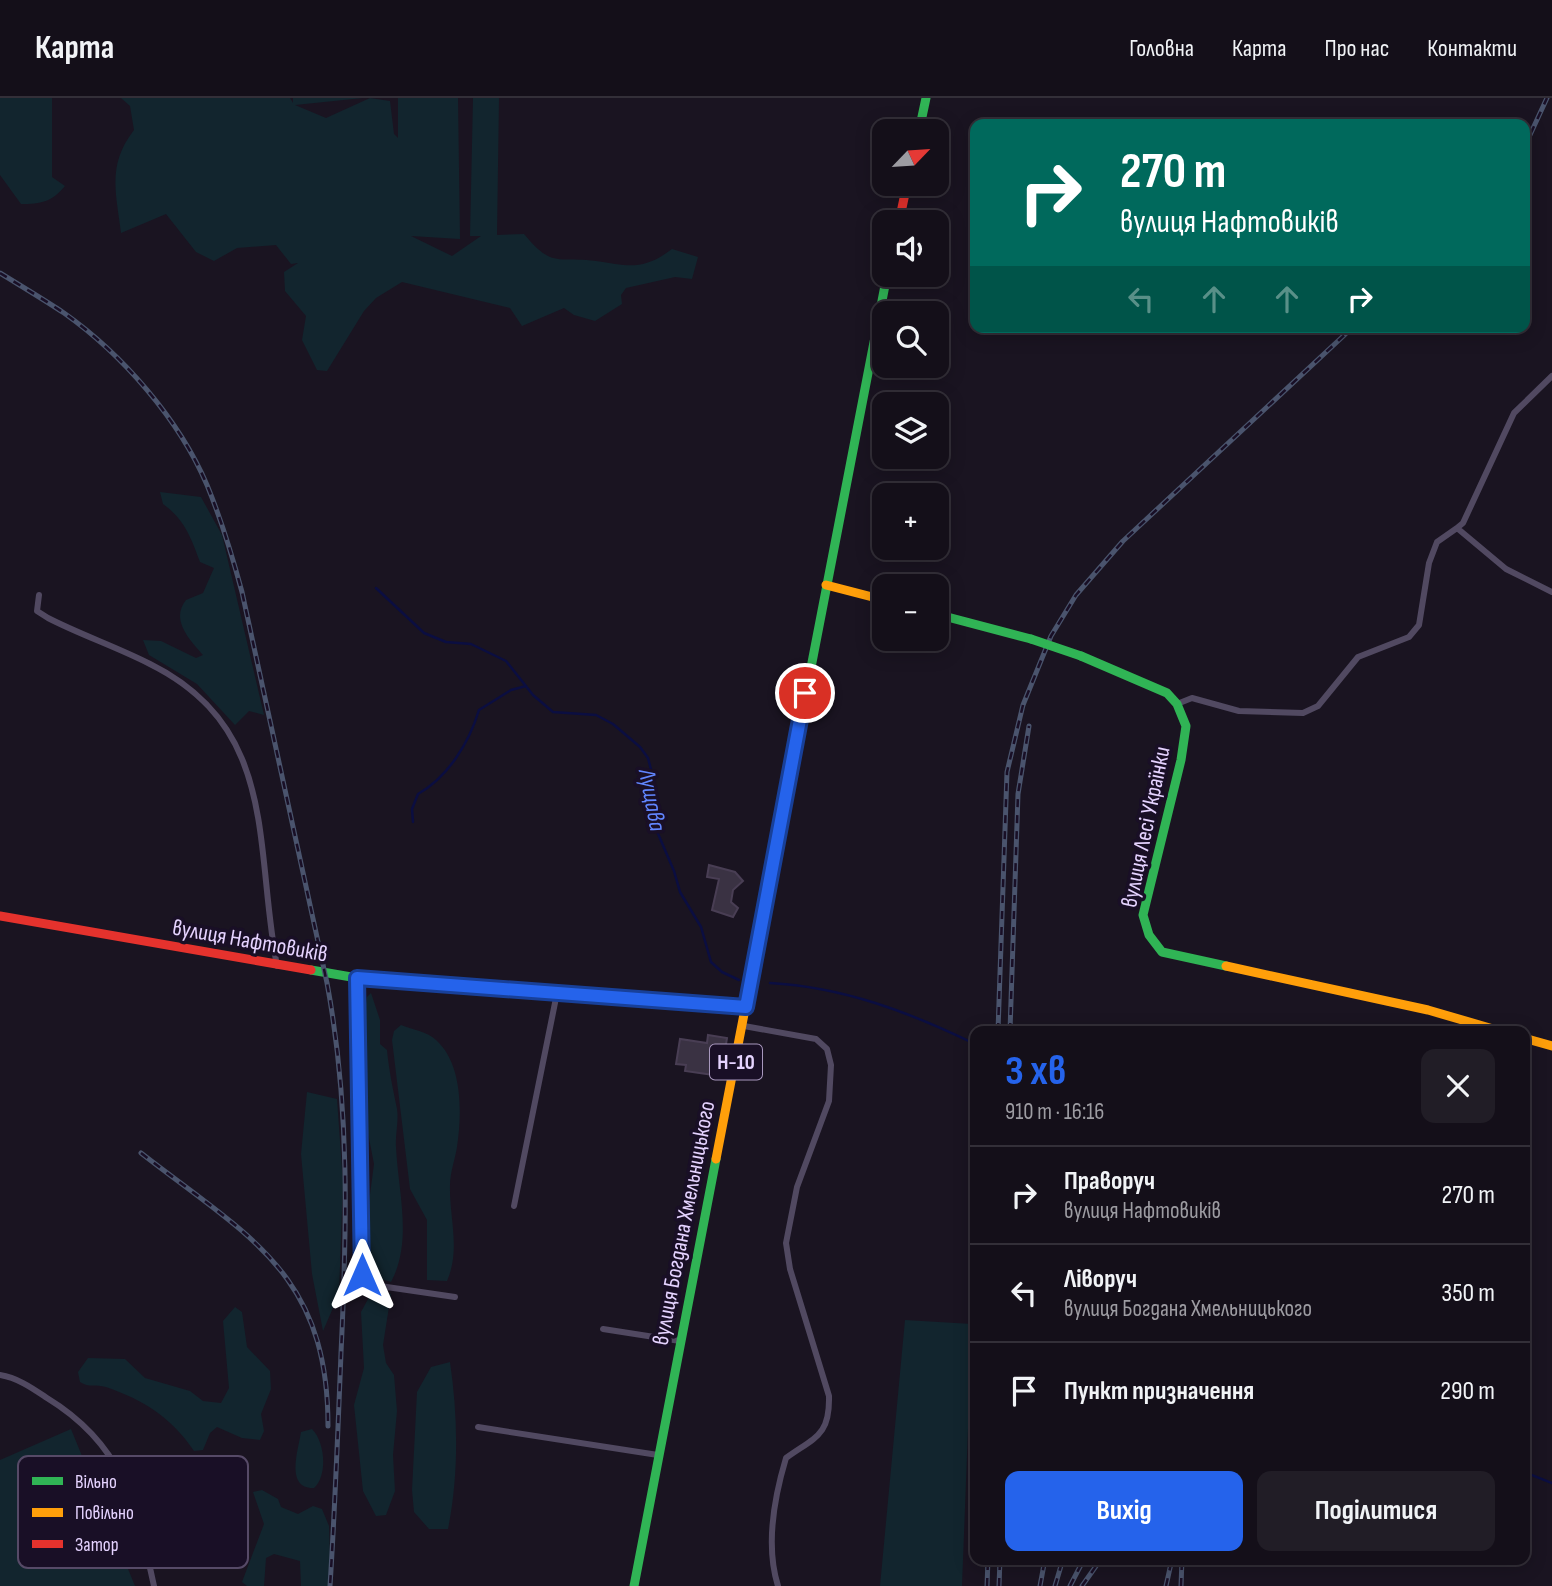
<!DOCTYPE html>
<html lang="uk">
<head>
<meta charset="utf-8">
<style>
	:root { --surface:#140f19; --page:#211d26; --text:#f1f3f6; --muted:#9d9ca2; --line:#332f38; --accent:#2563eb }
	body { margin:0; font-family:"Sofia Sans Condensed",sans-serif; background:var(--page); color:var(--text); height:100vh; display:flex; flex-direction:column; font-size:26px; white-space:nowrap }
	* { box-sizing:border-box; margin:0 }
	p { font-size:23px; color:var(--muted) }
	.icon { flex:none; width:38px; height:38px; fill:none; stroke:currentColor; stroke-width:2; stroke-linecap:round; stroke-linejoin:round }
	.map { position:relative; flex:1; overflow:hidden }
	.drawer { position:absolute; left:970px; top:928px; width:560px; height:539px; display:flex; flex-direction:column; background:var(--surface); border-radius:14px; box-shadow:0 4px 18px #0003,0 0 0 2px var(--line) }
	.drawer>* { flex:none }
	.guide { position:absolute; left:970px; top:21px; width:560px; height:214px; border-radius:14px; box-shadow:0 4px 18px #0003,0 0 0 2px var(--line); background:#00695c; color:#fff; overflow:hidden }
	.needle { width:46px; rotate:65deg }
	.tools { position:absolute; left:872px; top:21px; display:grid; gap:14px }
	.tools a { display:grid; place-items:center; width:77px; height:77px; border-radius:14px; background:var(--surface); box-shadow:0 4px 18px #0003,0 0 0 2px var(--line); font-size:35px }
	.pin { position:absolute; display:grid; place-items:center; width:60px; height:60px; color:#fff; margin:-30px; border:4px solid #fff; border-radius:50%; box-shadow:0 2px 7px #0007 }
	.me { position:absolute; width:77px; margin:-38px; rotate:0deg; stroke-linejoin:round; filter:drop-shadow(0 0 5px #0008) }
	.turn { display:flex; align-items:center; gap:24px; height:147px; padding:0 35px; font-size:32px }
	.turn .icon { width:91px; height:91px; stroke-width:2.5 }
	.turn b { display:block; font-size:49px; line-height:60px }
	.lanes { display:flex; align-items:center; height:66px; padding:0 35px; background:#0003; justify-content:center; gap:35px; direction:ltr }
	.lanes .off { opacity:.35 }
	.round { display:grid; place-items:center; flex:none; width:74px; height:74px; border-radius:14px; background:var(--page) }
	.head { display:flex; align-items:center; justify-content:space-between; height:119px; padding:0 35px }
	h1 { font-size:42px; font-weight:700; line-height:52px; color:var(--accent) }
	.primary-button { display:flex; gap:14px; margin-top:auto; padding:14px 35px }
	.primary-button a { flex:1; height:80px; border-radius:14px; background:var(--accent); color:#fff; font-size:28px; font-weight:700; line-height:80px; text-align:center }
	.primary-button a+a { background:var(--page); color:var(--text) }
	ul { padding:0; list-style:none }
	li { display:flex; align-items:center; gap:21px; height:98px; padding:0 35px; border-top:2px solid var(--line) }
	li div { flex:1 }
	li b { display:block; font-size:26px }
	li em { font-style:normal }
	header { display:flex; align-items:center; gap:42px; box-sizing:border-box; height:98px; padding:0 35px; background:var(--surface); border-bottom:2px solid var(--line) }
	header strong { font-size:33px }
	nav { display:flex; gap:38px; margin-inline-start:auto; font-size:24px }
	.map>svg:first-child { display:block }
</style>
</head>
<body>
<header>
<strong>Карта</strong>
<nav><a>Головна</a><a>Карта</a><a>Про нас</a><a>Контакти</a></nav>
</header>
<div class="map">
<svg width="1552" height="1488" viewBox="0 0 1552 1488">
	<rect width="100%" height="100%" fill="#1a1421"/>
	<path fill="#12252e" d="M0,0H52V79L65,88C52,104 41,106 21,106L0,77Z
		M121,0H290L293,5V0H363L295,7L326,20L370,0L390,3L394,36L398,40V0H458L460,141L411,138L452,158L481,138H470L473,0H499L497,137L524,136C553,171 557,158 596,163C629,168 643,173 672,151L698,159L692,181L675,179L626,190L621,197L622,206L595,223L574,217L564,210L522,228L510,210L402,184L376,200L364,213L327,273L317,272L302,242L306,218L285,193L284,174L298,165L291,166L276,147L237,150L214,163L196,154L166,116L121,135C116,94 107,67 134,32L130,8Z
		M160,394L201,399L222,437L264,617L249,613L235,627L197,586L149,557L143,542L161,543L196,560L203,557C190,542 170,522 186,502L203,495L214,470L200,464C191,439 184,421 163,406Z
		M371,895L380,922V946L387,952C389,973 393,991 397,1011C399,1023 395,1037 396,1049C398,1093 413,1143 391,1184L374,1179L369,1160V1104L374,1066L367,1030L364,918L367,899Z
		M401,927C411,931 428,934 436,942C463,966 462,1016 457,1049C455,1062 450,1074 450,1087C449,1119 461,1151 447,1183L427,1182V1122L410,1091L392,942L394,933Z
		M307,994L337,1001L343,1085L339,1196L323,1233L312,1176L301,1056Z
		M374,1190L391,1196L383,1247L386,1265L394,1277L397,1313L393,1357L395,1393L386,1417L376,1418L363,1393L354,1307L364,1270L361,1214Z
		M235,1209L242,1214L247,1249L270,1273L271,1291L261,1316L264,1333L260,1342L242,1340L217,1329L210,1335L203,1352L194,1353C172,1320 144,1302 106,1289C96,1286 89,1290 80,1284L78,1274L88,1260L125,1261L145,1280L190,1293L203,1303L221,1305L229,1290L223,1223Z
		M905,1222L972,1226L962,1488H880Z
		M450,1264C458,1318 459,1377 448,1431H429L414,1414L412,1392L417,1294L431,1269Z
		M71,1331L135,1488H0V1362Z
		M312,1331C325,1344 328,1377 314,1390C285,1391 298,1353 301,1334Z
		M262,1392L278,1401L281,1409L298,1416L313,1408L322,1411L329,1428L331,1488H301L300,1463L274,1456L266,1460L264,1488H247L242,1484L264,1426L253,1394Z"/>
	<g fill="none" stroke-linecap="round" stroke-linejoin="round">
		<path stroke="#0b0e41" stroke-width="2.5" d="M376,490L424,535L446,544L471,546L506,563L533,597L553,614L596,617L613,626L640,649L648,660L654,683L653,724L674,773L680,794L701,829L711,864L722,874L739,882
			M413,724L412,711L418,696C448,679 469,645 479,612L511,592L526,588
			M770,885C843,889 909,914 975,946
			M1524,1374L1552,1385"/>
	</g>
	<path fill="#3a3243" stroke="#493e54" stroke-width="2" d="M709,767L735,774L743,783L733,792L731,804L738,810L733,819L712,812L719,781L707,779Z
		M708,937L727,940L721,978L685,973L686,967L676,966L680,941L707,945Z"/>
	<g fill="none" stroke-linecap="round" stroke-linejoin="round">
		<path stroke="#514961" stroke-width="6" d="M1457,430L1463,425L1514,315L1552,278
			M39,497L37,513L48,520C81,537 117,549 150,566C279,630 254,748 277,868
			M1177,606L1192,600L1239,613L1303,615L1318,608L1358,559L1409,539L1419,527L1429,465L1437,444L1457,430L1506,471L1552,494
			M357,880L362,1177L373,1187L455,1199
			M744,928L816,941L827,951L831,967L829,1003L797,1089L786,1145L790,1171L829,1298C830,1338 815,1339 786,1360C774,1400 765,1447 778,1488
			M514,1108L557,895
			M603,1231L680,1243
			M0,1277C18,1280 32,1290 47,1300C124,1347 136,1406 154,1488
			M478,1329L658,1357"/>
		<path stroke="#30b455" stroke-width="9" d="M919,33L926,0
			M936,516L1031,541
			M1081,558L1167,595L1177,606L1186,628L1181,662L1143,817L1149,837L1162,854L1226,868
			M802,616L887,177
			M311,872L357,880L746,909
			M634,1488L716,1061"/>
		<path stroke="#ff9f0a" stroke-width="9" d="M826,487L884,502
			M1226,868L1428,912L1500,933
			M1524,940L1552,948
			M716,1061L802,616"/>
		<path stroke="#e5322d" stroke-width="9" d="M899,124L907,86
			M0,818L311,872"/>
		<g stroke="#4a546d" stroke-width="5">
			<path id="rail" d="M1524,50L1547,0
				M0,175C21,188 43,201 64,215C122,256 179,321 207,387C221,421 232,457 242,494L327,885C350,1008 347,1129 341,1255C338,1332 335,1410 330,1488
				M998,933L1007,674L1023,607L1051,538L1076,497L1123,443L1353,229
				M1010,933L1018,696L1029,628
				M141,1055C249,1139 328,1175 328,1328
				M987,1488L988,1461
				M999,1488L1000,1461
				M1040,1488L1045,1461
				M1055,1488L1063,1461
				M1070,1488L1084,1461
				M1082,1488L1101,1461
				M1166,1488L1172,1461
				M1181,1488L1182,1461"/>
		</g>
		<use href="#rail" stroke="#190f26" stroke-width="2.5" stroke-dasharray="8" stroke-linecap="butt"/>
		<path stroke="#30b455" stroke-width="9" d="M1031,541L1081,558"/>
	</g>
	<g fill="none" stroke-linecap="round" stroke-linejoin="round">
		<g stroke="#184099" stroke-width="18">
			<path id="route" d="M362,1177L357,880L746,909L805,595"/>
		</g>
		<use href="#route" stroke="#2563eb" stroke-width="12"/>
	</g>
	<g text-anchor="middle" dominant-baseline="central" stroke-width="7" stroke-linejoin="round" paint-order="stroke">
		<rect fill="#190f26" stroke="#a898be" stroke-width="2" x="710" y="946.5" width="52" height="35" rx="5"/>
		<g font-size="21" font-weight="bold" fill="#e5d3ff">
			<text x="736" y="964">Н-10</text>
		</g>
		<g font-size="23" fill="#e5d3ff" stroke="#190f26">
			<text transform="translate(1146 729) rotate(-78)">вулиця Лесі Українки</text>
			<text transform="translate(250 843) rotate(10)">вулиця Нафтовиків</text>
			<text transform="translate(684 1125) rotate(-79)">вулиця Богдана Хмельницького</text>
		</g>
		<g font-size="24" font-style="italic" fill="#6186ff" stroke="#190f26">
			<text transform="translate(652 702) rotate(79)">Лущава</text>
		</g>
	</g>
	<rect x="18" y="1358" width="230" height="112" rx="10" fill="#190f26" stroke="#564a67" stroke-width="2"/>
	<rect x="32" y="1379" width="31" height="8" fill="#30b455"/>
	<rect x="32" y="1410" width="31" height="9" fill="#ff9f0a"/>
	<rect x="32" y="1442" width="31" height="8" fill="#e5322d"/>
	<g font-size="19" fill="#e5d3ff">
		<text x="75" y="1390">Вільно</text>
		<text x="75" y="1421">Повільно</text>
		<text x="75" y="1453">Затор</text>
	</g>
</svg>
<div class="tools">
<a><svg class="needle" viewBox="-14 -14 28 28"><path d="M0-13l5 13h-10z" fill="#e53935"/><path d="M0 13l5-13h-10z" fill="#9d9ca2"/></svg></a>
<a><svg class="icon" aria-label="sound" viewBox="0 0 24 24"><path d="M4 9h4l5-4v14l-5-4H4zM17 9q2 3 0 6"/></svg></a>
<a><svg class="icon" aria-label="search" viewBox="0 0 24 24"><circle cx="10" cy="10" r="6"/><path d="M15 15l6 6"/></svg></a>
<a><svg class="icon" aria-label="layers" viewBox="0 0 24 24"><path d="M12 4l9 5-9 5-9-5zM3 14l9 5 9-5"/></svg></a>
<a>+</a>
<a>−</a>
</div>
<div class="pin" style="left:805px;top:595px;background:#d93025"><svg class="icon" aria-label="arrive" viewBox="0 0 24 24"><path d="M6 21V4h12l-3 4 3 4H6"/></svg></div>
<svg class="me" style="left:362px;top:1177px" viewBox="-20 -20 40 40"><path d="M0-17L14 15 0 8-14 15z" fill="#2563eb" stroke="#fff" stroke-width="4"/></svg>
<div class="guide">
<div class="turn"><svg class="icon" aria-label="right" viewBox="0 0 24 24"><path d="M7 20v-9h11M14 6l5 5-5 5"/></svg><div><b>270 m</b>вулиця Нафтовиків</div></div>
<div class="lanes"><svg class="icon off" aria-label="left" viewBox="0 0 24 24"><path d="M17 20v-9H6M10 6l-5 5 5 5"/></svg><svg class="icon off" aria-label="ahead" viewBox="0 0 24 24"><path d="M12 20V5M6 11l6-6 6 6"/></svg><svg class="icon off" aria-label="ahead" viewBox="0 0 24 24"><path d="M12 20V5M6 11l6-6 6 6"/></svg><svg class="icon" aria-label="right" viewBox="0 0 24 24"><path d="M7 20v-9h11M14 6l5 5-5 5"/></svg></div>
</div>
<section class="drawer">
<div class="head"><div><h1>3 хв</h1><p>910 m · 16:16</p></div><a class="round"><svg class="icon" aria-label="close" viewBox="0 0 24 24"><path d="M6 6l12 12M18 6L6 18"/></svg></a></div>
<ul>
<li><svg class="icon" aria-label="right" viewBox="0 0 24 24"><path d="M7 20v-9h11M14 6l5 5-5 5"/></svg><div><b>Праворуч</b><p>вулиця Нафтовиків</p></div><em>270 m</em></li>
<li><svg class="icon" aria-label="left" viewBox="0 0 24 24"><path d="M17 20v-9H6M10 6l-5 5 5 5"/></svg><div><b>Ліворуч</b><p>вулиця Богдана Хмельницького</p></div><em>350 m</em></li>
<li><svg class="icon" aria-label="arrive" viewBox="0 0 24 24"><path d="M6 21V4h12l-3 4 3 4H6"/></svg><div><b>Пункт призначення</b></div><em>290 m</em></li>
</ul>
<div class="primary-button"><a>Вихід</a><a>Поділитися</a></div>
</section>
</div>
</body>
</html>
